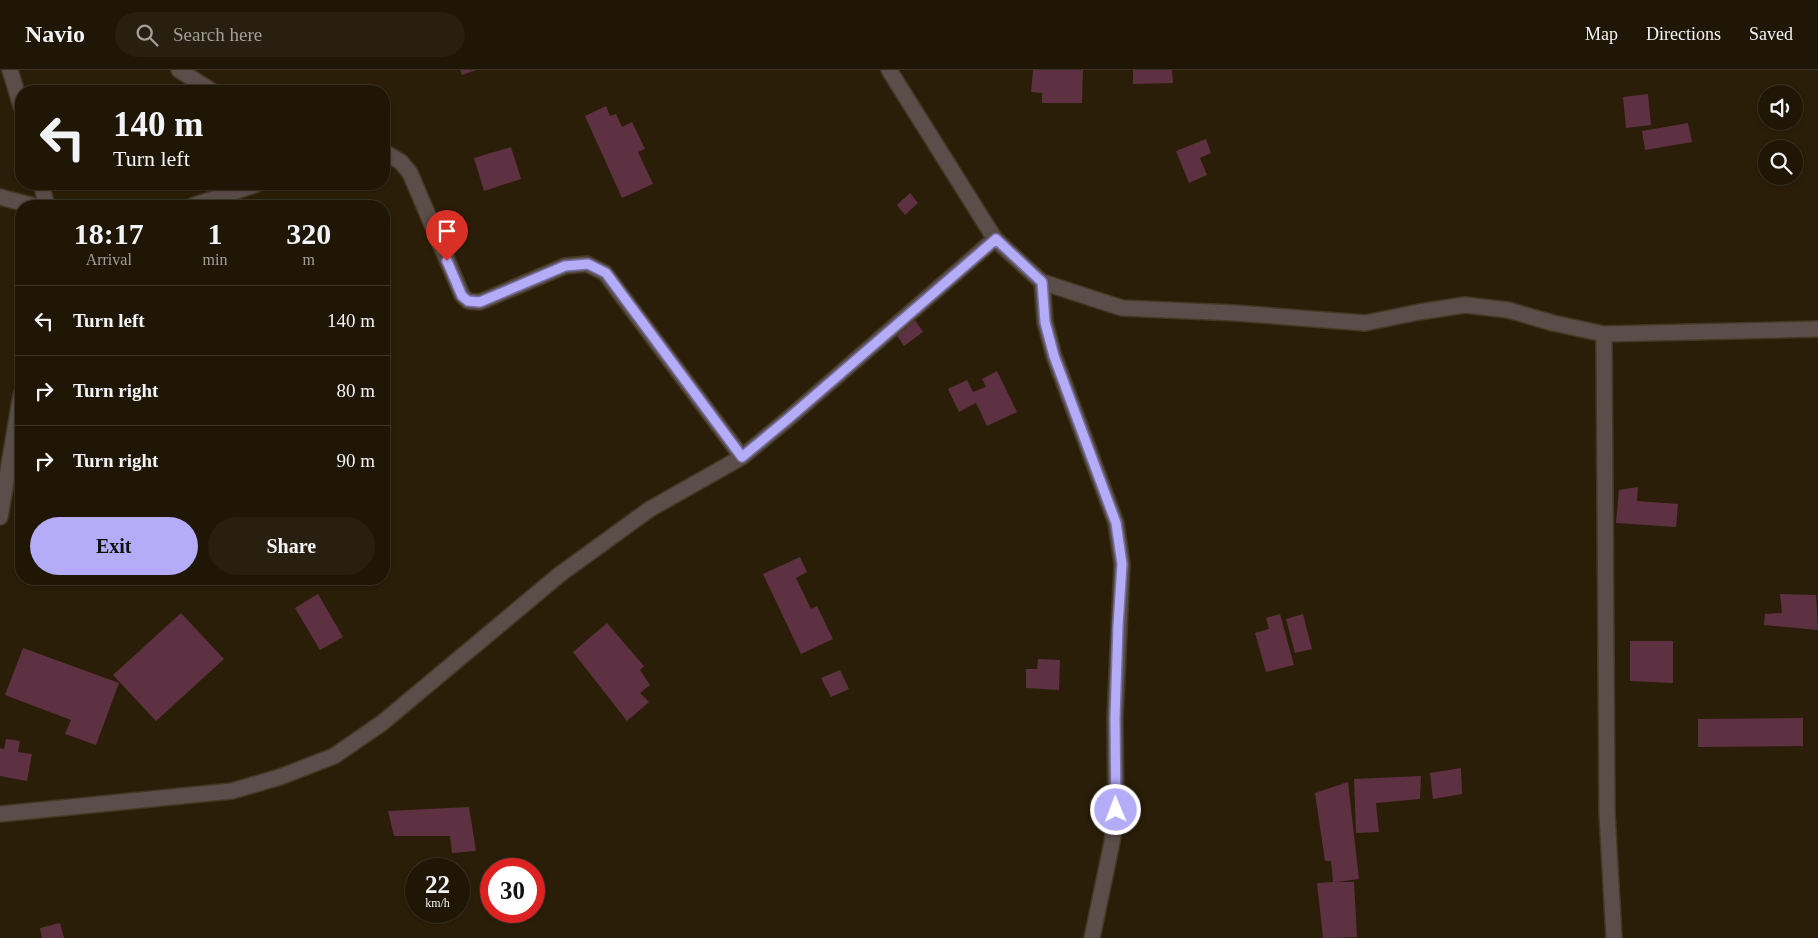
<!DOCTYPE html>
<html lang="en">
<head>
<meta charset="utf-8">
<style>
	:root { --surface:#201606; --page:#281f10; --text:#f1f3f6; --muted:#a29f9b; --line:#3d3528; --accent:#b5acf8 }
	body { margin:0; font-family:"Times New Roman",serif; background:var(--page); color:var(--text); height:100vh; display:flex; flex-direction:column; font-size:19px; white-space:nowrap }
	* { box-sizing:border-box; margin:0 }
	p { font-size:16px; color:var(--muted) }
	.icon { flex:none; width:28px; height:28px; fill:none; stroke:currentColor; stroke-width:2; stroke-linecap:round; stroke-linejoin:round }
	.map { position:relative; flex:1; overflow:hidden }
	.panel { position:absolute; left:15px; top:130px; width:375px; height:385px; display:flex; flex-direction:column; background:var(--surface); border-radius:20px; box-shadow:0 1px 4px #0004,0 0 0 1px var(--line) }
	.panel>* { flex:none }
	.guide { position:absolute; left:15px; top:15px; width:375px; height:105px; border-radius:20px; box-shadow:0 1px 4px #0004,0 0 0 1px var(--line); background:#201606; color:var(--text); overflow:hidden }
	.buttons { position:absolute; left:1758px; top:15px; display:grid; gap:10px }
	.buttons a { display:grid; place-items:center; width:45px; height:45px; border-radius:50%; background:var(--surface); box-shadow:0 1px 4px #0004,0 0 0 1px var(--line); font-size:25px }
	.speed { position:absolute; left:405px; top:788px; display:flex; gap:10px; font-size:25px; font-weight:700; text-align:center }
	.speed>* { display:grid; place-content:center; width:65px; height:65px; border-radius:50%; background:var(--surface); box-shadow:0 1px 4px #0004,0 0 0 1px var(--line); line-height:1 }
	.speed small { font-size:12px; font-weight:400 }
	.speed .limit { border:8px solid #d22; background:#fff; color:#111 }
	.pin { position:absolute; display:grid; place-items:center; width:42px; height:42px; color:#fff; margin:-51px -21px; border-radius:50% 50% 50% 0; rotate:-45deg; box-shadow:0 0 5px #0007 }
	.pin .icon { rotate:45deg }
	.me { position:absolute; width:55px; margin:-28px; rotate:359deg; stroke-linejoin:round; filter:drop-shadow(0 0 4px #0008) }
	.turn { display:flex; align-items:center; gap:18px; height:105px; padding:0 15px; font-size:22px }
	.turn .icon { width:65px; height:65px; stroke-width:2.5 }
	.turn b { display:block; font-size:35px; line-height:42px }
	.eta { display:flex; justify-content:space-evenly; align-items:center; height:85px; text-align:center }
	.eta b { font-size:30px; font-weight:800; line-height:35px }
	.button { display:flex; gap:10px; margin-top:auto; padding:10px 15px }
	.button a { flex:1; height:58px; border-radius:30px; background:var(--accent); color:#111; font-size:20px; font-weight:800; line-height:58px; text-align:center }
	.button a+a { background:var(--page); color:var(--text) }
	ul { padding:0; list-style:none }
	li { display:flex; align-items:center; gap:15px; height:70px; padding:0 15px; border-top:1px solid var(--line) }
	li div { flex:1 }
	li b { display:block; font-size:19px }
	li em { font-style:normal }
	header { display:flex; align-items:center; gap:30px; box-sizing:border-box; height:70px; padding:0 25px; background:var(--surface); border-bottom:1px solid var(--line) }
	header strong { font-size:24px }
	nav { display:flex; gap:28px; margin-inline-start:auto; font-size:18px }
	.search { width:350px; height:45px; background:var(--page); display:flex; align-items:center; gap:12px; box-sizing:border-box; padding:0 18px; border-radius:28px; color:var(--muted); font-size:19px }
	.map>svg:first-child { display:block }
</style>
</head>
<body>
<header>
<strong>Navio</strong>
<div class="search"><svg class="icon" aria-label="search" viewBox="0 0 24 24"><circle cx="10" cy="10" r="6"/><path d="M15 15l6 6"/></svg>Search here</div>
<nav><a>Map</a><a>Directions</a><a>Saved</a></nav>
</header>
<div class="map">
<svg width="1818" height="868" viewBox="0 0 1818 868">
	<rect width="100%" height="100%" fill="#2a1e08"/>
	<path fill="#5e3142" d="M460,0H476L462,5Z
		M1033,0H1083L1082,33H1042V23L1031,22Z
		M1133,0H1172L1173,13L1133,14Z
		M1648,24L1651,55L1626,58L1623,27Z
		M606,36L610,46L616,44L622,57L632,52L645,79L638,82L653,114L622,128L585,46Z
		M1688,53L1692,72L1645,80L1642,61Z
		M1206,69L1211,83L1200,88L1207,105L1189,113L1176,81Z
		M511,77L521,109L484,121L474,88Z
		M174,114H192L176,119Z
		M910,123L918,133L905,145L897,135Z
		M915,250L923,262L904,276L896,264Z
		M997,301L1017,342L987,356L976,333L959,342L948,319L967,310L973,322L986,317L982,309Z
		M1638,417L1637,431L1678,434L1676,457L1616,453L1619,420Z
		M800,487L807,502L796,508L811,539L817,536L833,569L801,584L763,504Z
		M318,524L343,567L320,580L295,538Z
		M1780,524L1816,525L1818,560L1764,555L1765,544L1782,543Z
		M181,543L224,589L156,651L113,605Z
		M1280,544L1294,595L1266,602L1255,563L1269,559L1266,548Z
		M1303,544L1312,579L1295,583L1286,549Z
		M607,553L644,596L640,600L650,615L640,623L649,632L627,651L573,582Z
		M1630,571H1673V613L1630,611Z
		M23,578L119,613L96,675L65,664L71,650L5,625Z
		M1038,589L1060,590L1059,620L1026,618V599H1037Z
		M840,600L849,619L831,627L821,608Z
		M1803,648V676L1698,677V649Z
		M6,669L20,671L18,682L32,684L27,711L0,706V678L4,679Z
		M1461,698L1462,724L1433,729L1430,703Z
		M1421,706L1420,729L1376,733L1379,762L1356,763L1354,709Z
		M1348,712L1359,809L1337,812H1354L1357,867L1323,868L1317,813L1333,812L1331,791H1325L1315,723Z
		M469,737L476,781L452,783L450,766H394L388,741Z
		M60,853L64,868H42L40,858Z"/>
	<g fill="none" stroke-linecap="round" stroke-linejoin="round">
		<g stroke="#433823" stroke-width="18">
			<path id="minor" d="M10,0L21,36
				M179,0L212,21
				M889,0L995,169L1042,212L1122,238L1235,243L1365,253L1419,242L1465,235L1508,240L1553,253L1604,264L1818,259
				M384,82L401,92L410,103L462,225L468,231L480,232L565,196L587,194L605,203L742,387
				M41,114L47,136
				M0,127L34,136
				M192,136L257,114
				M1042,212L1045,252L1054,286L1116,453L1122,494L1115,648L1116,740L1112,772L1092,868
				M1604,264L1607,743L1614,868
				M0,447L21,325
				M0,744L232,721L280,707L334,686L382,653L559,505L650,439L742,387L789,348L995,169"/>
		</g>
		<use href="#minor" stroke="#5a4d4a" stroke-width="15"/>
	</g>
	<g fill="none" stroke-linecap="round" stroke-linejoin="round">
		<g stroke="#7670a1" stroke-width="12">
			<path id="route" d="M447,191L462,226L468,231L480,232L565,196L588,194L606,203L742,387L789,348L996,169L1042,212L1045,252L1054,286L1116,453L1122,494L1118,556L1115,648L1116,740"/>
		</g>
		<use href="#route" stroke="#b5acf8" stroke-width="9"/>
	</g>
</svg>
<div class="buttons">
<a><svg class="icon" aria-label="sound" viewBox="0 0 24 24"><path d="M4 9h4l5-4v14l-5-4H4zM17 9q2 3 0 6"/></svg></a>
<a><svg class="icon" aria-label="search" viewBox="0 0 24 24"><circle cx="10" cy="10" r="6"/><path d="M15 15l6 6"/></svg></a>
</div>
<div class="speed"><div>22<small>km/h</small></div><div class="limit">30</div></div>
<div class="pin" style="left:447px;top:191px;background:#d93025"><svg class="icon" aria-label="arrive" viewBox="0 0 24 24"><path d="M6 21V4h12l-3 4 3 4H6"/></svg></div>
<svg class="me" style="left:1116px;top:740px" viewBox="-20 -20 40 40"><circle r="17" fill="#b5acf8" stroke="#fff" stroke-width="3"/><path d="M0-11L8 9 0 5-8 9z" fill="#fff"/></svg>
<div class="guide">
<div class="turn"><svg class="icon" aria-label="left" viewBox="0 0 24 24"><path d="M17 20v-9H6M10 6l-5 5 5 5"/></svg><div><b>140 m</b>Turn left</div></div>
</div>
<section class="panel">
<div class="eta">
<div><b>18:17</b><p>Arrival</p></div>
<div><b>1</b><p>min</p></div>
<div><b>320</b><p>m</p></div>
</div>
<ul>
<li><svg class="icon" aria-label="left" viewBox="0 0 24 24"><path d="M17 20v-9H6M10 6l-5 5 5 5"/></svg><div><b>Turn left</b></div><em>140 m</em></li>
<li><svg class="icon" aria-label="right" viewBox="0 0 24 24"><path d="M7 20v-9h11M14 6l5 5-5 5"/></svg><div><b>Turn right</b></div><em>80 m</em></li>
<li><svg class="icon" aria-label="right" viewBox="0 0 24 24"><path d="M7 20v-9h11M14 6l5 5-5 5"/></svg><div><b>Turn right</b></div><em>90 m</em></li>
</ul>
<div class="button"><a>Exit</a><a>Share</a></div>
</section>
</div>
</body>
</html>
